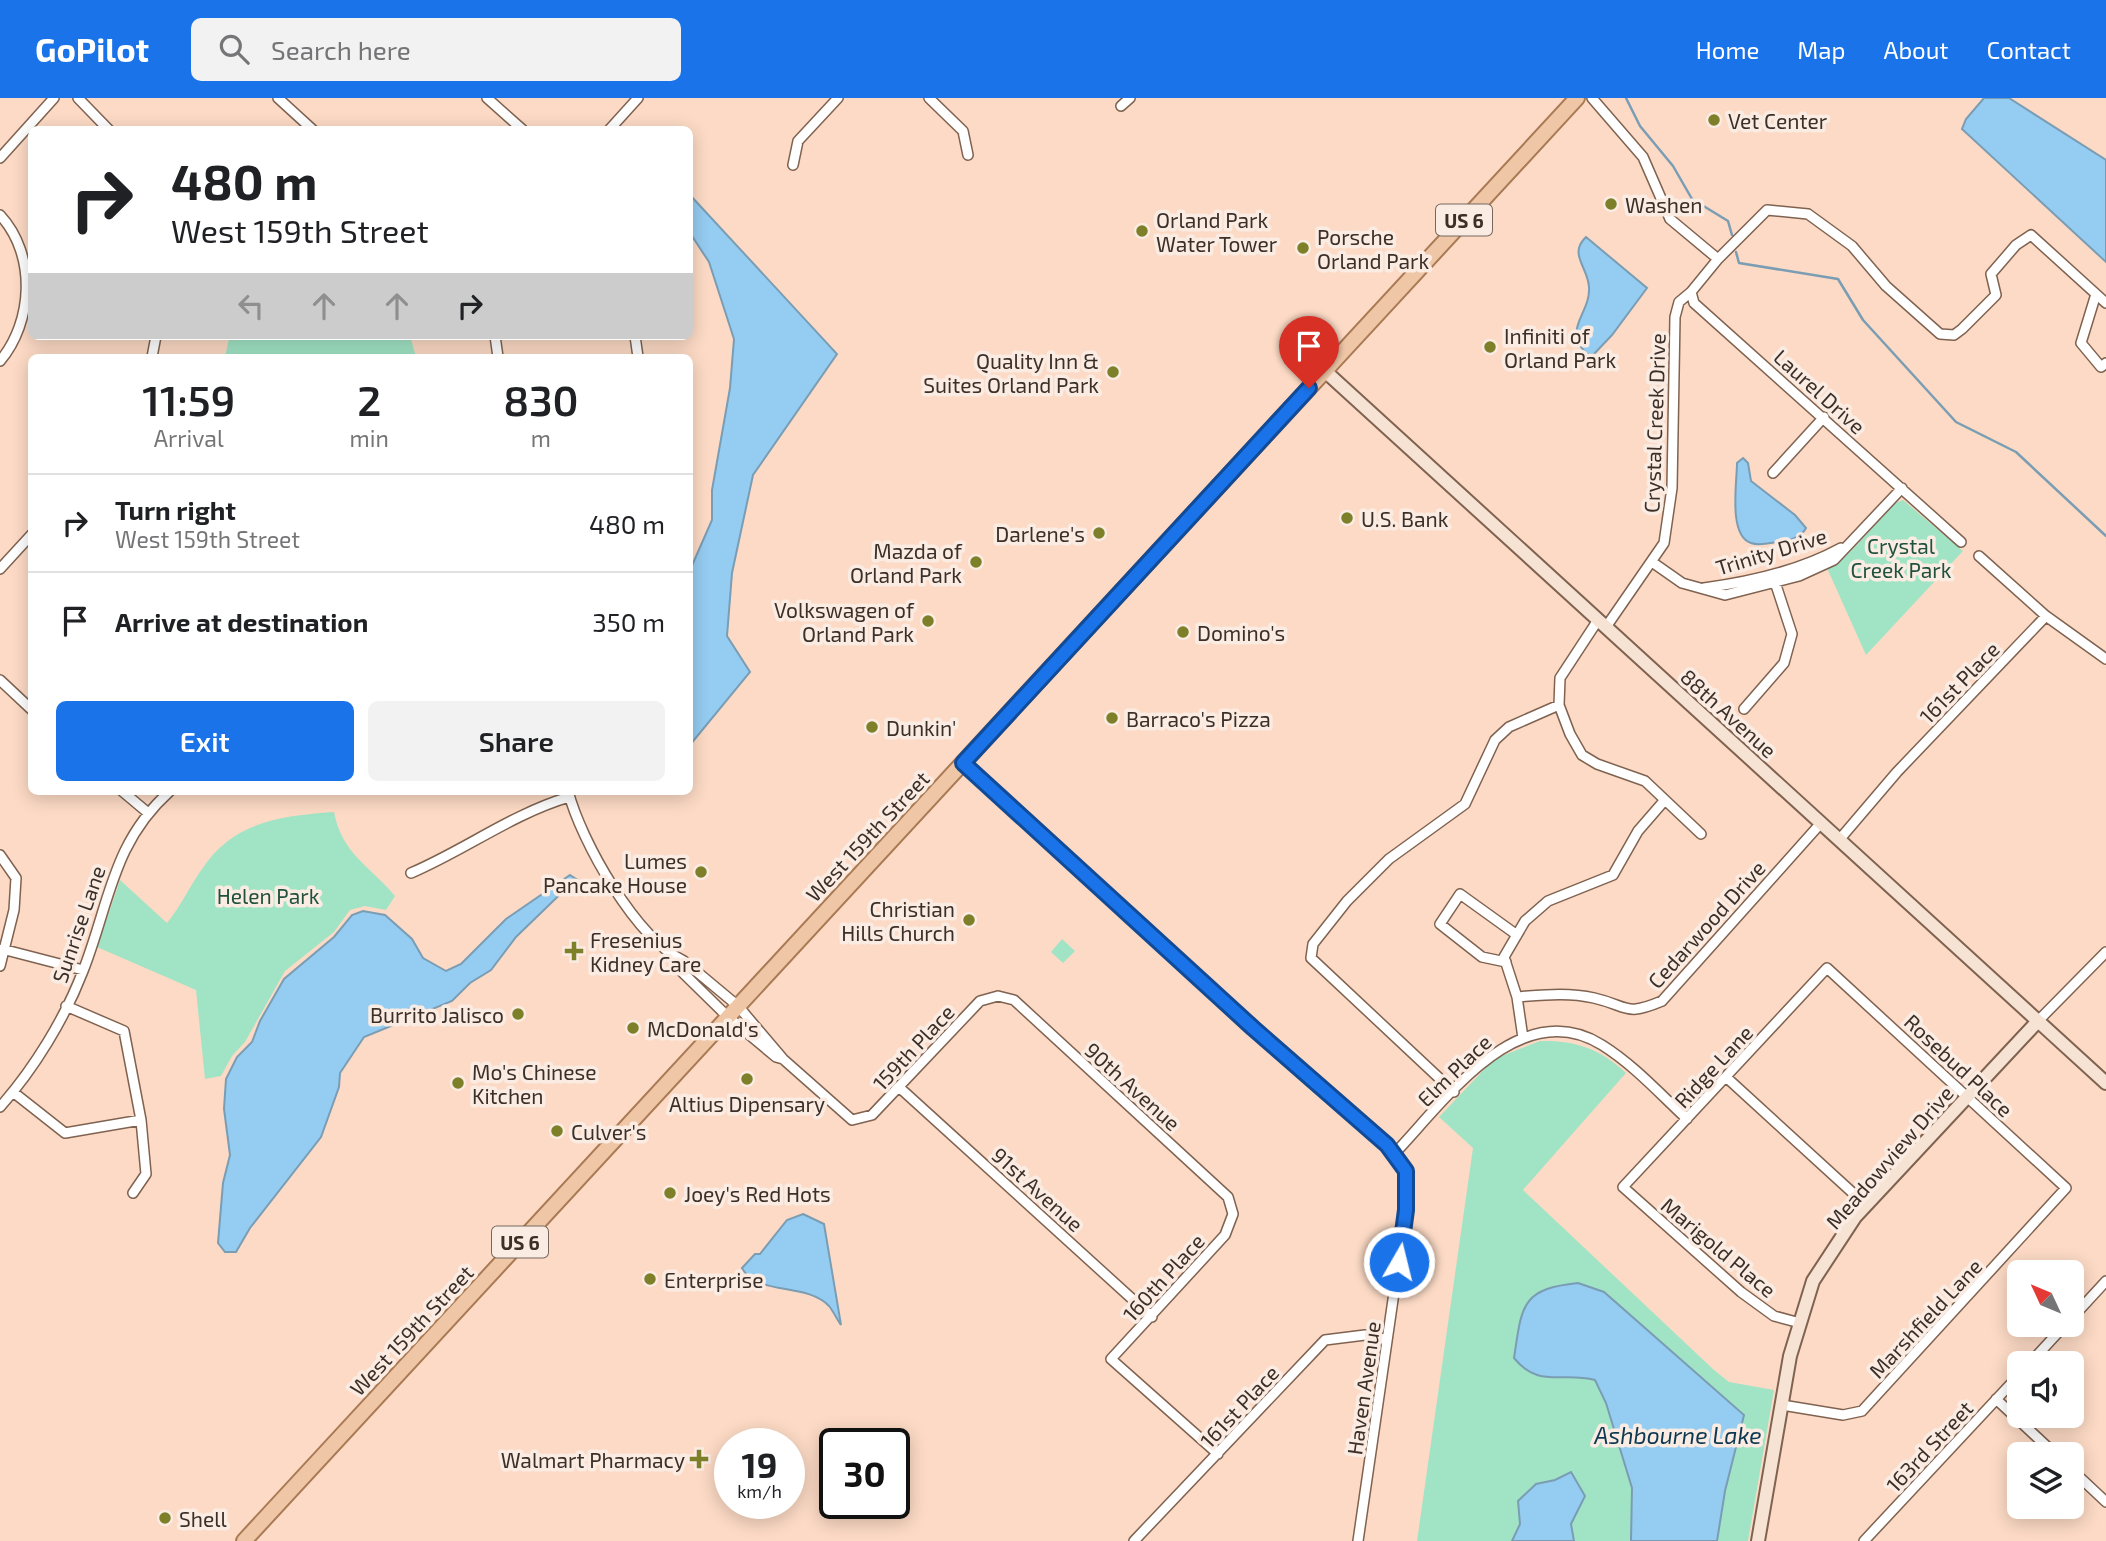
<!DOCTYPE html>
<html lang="en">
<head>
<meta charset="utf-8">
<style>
	:root { --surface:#fff; --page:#f2f2f2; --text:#202124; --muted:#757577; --line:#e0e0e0; --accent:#1a73e8 }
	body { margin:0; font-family:"Exo 2",sans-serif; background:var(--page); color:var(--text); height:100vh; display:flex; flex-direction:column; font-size:26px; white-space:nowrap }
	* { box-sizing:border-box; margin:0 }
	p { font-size:23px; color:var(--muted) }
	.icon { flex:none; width:38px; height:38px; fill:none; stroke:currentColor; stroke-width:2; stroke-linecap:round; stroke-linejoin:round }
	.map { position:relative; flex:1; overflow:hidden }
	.panel { position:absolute; left:28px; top:256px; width:665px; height:441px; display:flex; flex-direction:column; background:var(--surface); border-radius:10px; box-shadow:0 4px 18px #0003 }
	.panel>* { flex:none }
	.guide { position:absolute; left:28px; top:28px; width:665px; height:214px; border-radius:10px; box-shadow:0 4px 18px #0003; background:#fff; color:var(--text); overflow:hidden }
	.needle { width:46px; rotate:314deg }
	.buttons { position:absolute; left:2007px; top:1162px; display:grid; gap:14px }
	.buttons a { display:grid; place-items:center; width:77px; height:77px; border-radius:10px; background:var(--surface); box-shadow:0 4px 18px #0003; font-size:35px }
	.speed { position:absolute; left:714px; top:1330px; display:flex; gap:14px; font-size:35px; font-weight:700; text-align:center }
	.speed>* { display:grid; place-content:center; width:91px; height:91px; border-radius:50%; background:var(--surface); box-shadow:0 4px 18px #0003; line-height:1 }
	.speed small { font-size:18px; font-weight:400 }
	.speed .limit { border:4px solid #111; border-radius:10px; background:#fff; color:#111 }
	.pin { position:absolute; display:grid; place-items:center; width:60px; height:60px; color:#fff; margin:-72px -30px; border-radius:50% 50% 50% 0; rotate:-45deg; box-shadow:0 0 7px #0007 }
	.pin .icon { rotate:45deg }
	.me { position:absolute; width:77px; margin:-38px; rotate:8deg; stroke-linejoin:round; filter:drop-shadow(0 0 5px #0008) }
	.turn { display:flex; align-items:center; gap:24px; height:147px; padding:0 28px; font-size:32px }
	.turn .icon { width:91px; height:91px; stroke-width:2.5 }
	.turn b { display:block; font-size:49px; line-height:60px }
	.lanes { display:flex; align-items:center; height:66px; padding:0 28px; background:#0003; justify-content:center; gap:35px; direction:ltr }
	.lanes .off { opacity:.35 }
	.eta { display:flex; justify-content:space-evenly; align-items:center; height:119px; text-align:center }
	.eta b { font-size:42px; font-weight:600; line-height:49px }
	.action { display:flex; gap:14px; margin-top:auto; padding:14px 28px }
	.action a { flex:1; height:80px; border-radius:10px; background:var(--accent); color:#fff; font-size:28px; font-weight:600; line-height:80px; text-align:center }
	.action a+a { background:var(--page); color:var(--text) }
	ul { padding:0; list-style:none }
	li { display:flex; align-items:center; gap:21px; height:98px; padding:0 28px; border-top:2px solid var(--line) }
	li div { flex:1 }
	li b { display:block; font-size:26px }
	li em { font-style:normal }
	header { display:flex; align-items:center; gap:42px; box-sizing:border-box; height:98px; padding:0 35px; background:var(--accent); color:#fff }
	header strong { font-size:33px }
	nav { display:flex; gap:38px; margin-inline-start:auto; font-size:24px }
	.search { width:490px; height:63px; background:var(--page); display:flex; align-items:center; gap:18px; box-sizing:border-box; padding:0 24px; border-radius:10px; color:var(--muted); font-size:26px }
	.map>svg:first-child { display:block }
</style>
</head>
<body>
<header>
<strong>GoPilot</strong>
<div class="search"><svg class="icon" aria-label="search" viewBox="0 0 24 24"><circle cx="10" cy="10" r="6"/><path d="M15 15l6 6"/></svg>Search here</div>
<nav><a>Home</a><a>Map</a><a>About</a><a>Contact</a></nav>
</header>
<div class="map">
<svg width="2106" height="1443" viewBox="0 0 2106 1443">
	<rect width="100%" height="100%" fill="#fcdac5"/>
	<path fill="#a1e4c5" d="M199,238H410L416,259H225L229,241Z
		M1903,402L1963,453L1866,557L1827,470L1851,453L1895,405Z
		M334,714C342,756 370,768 395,798L386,812L365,808L350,812L334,834L285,873L245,944L232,958L221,978L205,981L196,892L97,849L120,782L167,825C181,808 189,789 202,771C234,723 281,718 334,714Z
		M1062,841L1075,853L1063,865L1051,854Z
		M1540,943C1575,942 1601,951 1626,975L1523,1092L1714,1272L1729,1284L1774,1292L1748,1443H1417L1473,1050L1439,1019L1494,961Z"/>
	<path fill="#95ccf1" stroke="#7a9db4" stroke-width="2" d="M1984,0H2009L2106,62V164L1962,31L1966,21Z
		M690,97L837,256L753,377L732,475L727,538L750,574L690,647V472L712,422V392L730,290L734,241L709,164L690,135Z
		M1586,139L1647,190L1612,237L1594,256H1587C1561,231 1591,216 1589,189C1588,169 1568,156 1586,139Z
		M1743,360L1748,365L1751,383L1795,417L1806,430C1801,440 1789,443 1778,444C1770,445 1759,448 1751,445C1728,438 1737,384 1737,365Z
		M570,777L576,781L516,839L491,872L470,885L452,903L364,939L340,975L339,989L321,1039L250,1130L236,1154H225L218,1145L223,1085L230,1057L224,1011L226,981L237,959L252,944L260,923L284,881L334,839L352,817L363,813L385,817L412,841L423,860L446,873L461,866L506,821Z
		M803,1116L824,1126L841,1227C837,1221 833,1213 829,1208C807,1184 756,1198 742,1170L755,1156H760L787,1122Z
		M1578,1185L1604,1194L1744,1317L1725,1393L1717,1443H1631L1632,1390L1606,1305L1595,1282C1562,1273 1539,1291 1514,1260C1522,1207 1521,1191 1578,1185Z
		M1571,1374L1585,1398L1571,1426L1574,1443H1512L1520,1426L1518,1403L1536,1386L1555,1382Z"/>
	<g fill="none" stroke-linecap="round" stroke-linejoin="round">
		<path stroke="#7a9db4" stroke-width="2.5" d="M1626,0L1640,28L1673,68L1692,101L1728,123L1732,137
			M1736,154L1739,165L1838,181L1863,222L1956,324L2016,354L2106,438"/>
		<g stroke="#7f6250" stroke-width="12">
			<path id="street" d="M78,0L109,32
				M278,0L313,32
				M487,0L523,32
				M929,0L963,33L968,57
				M1592,0L1643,59L1670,121L1718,161
				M1121,8L1130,0
				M609,32L638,0
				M0,60L54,0
				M793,67L798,43L838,0
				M0,117C37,157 33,224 0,263
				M2096,196L2081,245L2101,269L2106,265
				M495,238L498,259
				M635,238L638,259
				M152,259L156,238
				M1773,375L1824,319
				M1961,444L1694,205L1691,194L1718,161L1767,112L1808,116L1852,148L1886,188L1940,236L1954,237L1962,231L1996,197L1991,176L2016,147L2031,137L2106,205
				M1979,458L2046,518L2106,561
				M1652,464L1682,485L1725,497L1799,478L1834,462L1902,390
				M0,471L32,436
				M1704,490C1749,484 1801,472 1841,450
				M1598,522L1560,580L1559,607L1570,636L1582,657L1597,666L1645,683L1701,736
				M1606,529L1664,445L1672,390L1675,219L1679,204L1691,194
				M0,582L32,612
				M1744,611L1784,565L1792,536L1774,481
				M963,665L1253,930L1387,1047L1407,1073L1406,1112L1358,1443
				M122,693L147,714
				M568,693C581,743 636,841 684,863L738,908L783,961L852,1022L872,1017L980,903L998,898L1014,902L1228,1099L1233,1116L1225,1137L1111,1261L1218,1356
				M1839,742L1897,674L2046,518
				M0,757L16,780L14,812L0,868
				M411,775C465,752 512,716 569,699
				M2,851L83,872
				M675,858L677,869L728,919L776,959L783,961
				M1506,864L1482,859L1440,826L1460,796L1517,837
				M1517,899C1543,897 1568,894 1594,900C1629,908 1624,919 1662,903L1821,725
				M66,908L124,933L141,1022L146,1076L133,1095
				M2038,923L2106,854
				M1523,940L1517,899L1504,859L1525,823L1548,803L1613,777L1638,733L1664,703
				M1726,979L1866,1107
				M900,990L1152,1219
				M13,994L65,1035L141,1022
				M1454,994L1311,860L1313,846L1347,803L1389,761L1465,706L1495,642L1509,629L1559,607
				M0,1009C34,971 65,920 83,873C110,804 112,745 170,693
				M1394,1056C1444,1004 1519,895 1602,947C1634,967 1660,996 1687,1021
				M2072,1220L2106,1183
				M2030,1265L2065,1227
				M1996,1301L2055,1356
				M1782,1307L1843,1317L1862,1313L2066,1090L1827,870L1623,1089L1741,1194L1774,1218L1800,1225
				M2072,1372L2106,1404
				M1134,1443L1325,1242L1365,1237L1387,1242
				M1864,1443L2020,1276"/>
		</g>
		<g stroke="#7f6250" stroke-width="16">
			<path id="secondary" d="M1325,273L2106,985
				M1758,1443L1790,1258L1813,1183L1855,1119L2038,923"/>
		</g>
		<g stroke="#a97a54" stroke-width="18">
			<path id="primary" d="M244,1443L1577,0"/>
		</g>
		<use href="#street" stroke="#fff" stroke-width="9"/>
		<use href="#secondary" stroke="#f7e3d3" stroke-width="12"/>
		<use href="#primary" stroke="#efc7a7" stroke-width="14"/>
	</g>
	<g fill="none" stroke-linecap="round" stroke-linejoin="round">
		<g stroke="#114b97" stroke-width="18">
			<path id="route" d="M1309,290L963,665L1253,930L1387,1047L1406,1073V1112L1399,1164"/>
		</g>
		<use href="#route" stroke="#1a73e8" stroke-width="12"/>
	</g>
	<g fill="#7e8029" stroke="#faece3" stroke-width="2.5">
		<circle cx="1714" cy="22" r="7"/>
		<circle cx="1611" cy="106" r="7"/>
		<circle cx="1142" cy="133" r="7"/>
		<circle cx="1303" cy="150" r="7"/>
		<circle cx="1490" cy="249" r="7"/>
		<circle cx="1113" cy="274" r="7"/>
		<circle cx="1347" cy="420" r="7"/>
		<circle cx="1099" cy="435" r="7"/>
		<circle cx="976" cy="464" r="7"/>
		<circle cx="928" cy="523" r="7"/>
		<circle cx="1183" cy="534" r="7"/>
		<circle cx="1112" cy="620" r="7"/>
		<circle cx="872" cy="629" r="7"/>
		<circle cx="701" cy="774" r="7"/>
		<circle cx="969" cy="822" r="7"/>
		<path d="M570.5 842.5h7v7h7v7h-7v7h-7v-7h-7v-7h7z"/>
		<circle cx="518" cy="916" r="7"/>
		<circle cx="633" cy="930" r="7"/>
		<circle cx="747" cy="981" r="7"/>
		<circle cx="458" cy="985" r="7"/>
		<circle cx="557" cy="1033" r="7"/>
		<circle cx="670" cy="1095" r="7"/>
		<circle cx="650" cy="1181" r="7"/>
		<path d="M695.5 1350.5h7v7h7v7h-7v7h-7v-7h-7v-7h7z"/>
		<circle cx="165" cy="1420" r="7"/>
	</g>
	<g text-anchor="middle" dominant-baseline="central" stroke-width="7" stroke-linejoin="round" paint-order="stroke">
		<g fill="#faece3" stroke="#75685f" stroke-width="2">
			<rect x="1436" y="106.5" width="56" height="31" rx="5"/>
			<rect x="492" y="1128.5" width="56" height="31" rx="5"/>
		</g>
		<g font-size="19" font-weight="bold" fill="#3c2f27">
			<text x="1464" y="122">US 6</text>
			<text x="520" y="1144">US 6</text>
		</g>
		<g font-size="21" fill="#3c2f27" stroke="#faece3" text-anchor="start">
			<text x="1728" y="22">Vet Center</text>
			<text x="1625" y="106">Washen</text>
			<text x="1156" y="121">Orland Park<tspan x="1156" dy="24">Water Tower</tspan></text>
			<text x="1317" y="138">Porsche<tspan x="1317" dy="24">Orland Park</tspan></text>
			<text x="1504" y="237">Infiniti of<tspan x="1504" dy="24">Orland Park</tspan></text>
			<text x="1099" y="262" text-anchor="end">Quality Inn &amp;<tspan x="1099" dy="24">Suites Orland Park</tspan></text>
			<text x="1361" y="420">U.S. Bank</text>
			<text x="1085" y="435" text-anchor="end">Darlene's</text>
			<text x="962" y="452" text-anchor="end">Mazda of<tspan x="962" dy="24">Orland Park</tspan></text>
			<text x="914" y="511" text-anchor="end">Volkswagen of<tspan x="914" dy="24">Orland Park</tspan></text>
			<text x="1197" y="534">Domino's</text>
			<text x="1126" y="620">Barraco's Pizza</text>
			<text x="886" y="629">Dunkin'</text>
			<text x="687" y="762" text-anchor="end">Lumes<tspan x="687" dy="24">Pancake House</tspan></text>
			<text x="955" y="810" text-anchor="end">Christian<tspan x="955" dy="24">Hills Church</tspan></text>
			<text x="590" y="841">Fresenius<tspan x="590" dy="24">Kidney Care</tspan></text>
			<text x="504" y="916" text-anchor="end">Burrito Jalisco</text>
			<text x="647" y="930">McDonald's</text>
			<text x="472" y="973">Mo's Chinese<tspan x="472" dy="24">Kitchen</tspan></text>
			<text x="747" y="1005" text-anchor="middle">Altius Dipensary</text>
			<text x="571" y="1033">Culver's</text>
			<text x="684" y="1095">Joey's Red Hots</text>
			<text x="664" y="1181">Enterprise</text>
			<text x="685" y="1361" text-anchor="end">Walmart Pharmacy</text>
			<text x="179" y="1420">Shell</text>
		</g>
		<g font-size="21" fill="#3c2f27" stroke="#faece3">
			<text transform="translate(1820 293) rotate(42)">Laurel Drive</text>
			<text transform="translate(1654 325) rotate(-88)">Crystal Creek Drive</text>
			<text transform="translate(1771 453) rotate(-17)">Trinity Drive</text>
			<text transform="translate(1959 584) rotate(-46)">161st Place</text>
			<text transform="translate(1729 615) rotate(42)">88th Avenue</text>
			<text transform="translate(867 738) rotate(-47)">West 159th Street</text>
			<text transform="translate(78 826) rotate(-71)">Sunrise Lane</text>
			<text transform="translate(1706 826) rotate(-48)">Cedarwood Drive</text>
			<text transform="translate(913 949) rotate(-47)">159th Place</text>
			<text transform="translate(1959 967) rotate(43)">Rosebud Place</text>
			<text transform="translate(1713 968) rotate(-47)">Ridge Lane</text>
			<text transform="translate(1454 972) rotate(-44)">Elm Place</text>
			<text transform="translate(1133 988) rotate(42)">90th Avenue</text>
			<text transform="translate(1889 1059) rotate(-49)">Meadowview Drive</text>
			<text transform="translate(1038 1091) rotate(42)">91st Avenue</text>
			<text transform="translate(1719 1149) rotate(40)">Marigold Place</text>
			<text transform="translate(1163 1179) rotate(-48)">160th Place</text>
			<text transform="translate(1925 1220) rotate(-47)">Marshfield Lane</text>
			<text transform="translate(411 1232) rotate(-47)">West 159th Street</text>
			<text transform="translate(1363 1290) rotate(-82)">Haven Avenue</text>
			<text transform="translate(1239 1308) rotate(-47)">161st Place</text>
			<text transform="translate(1929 1348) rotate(-47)">163rd Street</text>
		</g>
		<g font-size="21" fill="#20513e" stroke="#faece3">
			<text x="1901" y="447">Crystal<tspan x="1901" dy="24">Creek Park</tspan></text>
			<text x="268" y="797">Helen Park</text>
		</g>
		<g font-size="23" font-style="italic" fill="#0e3851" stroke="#faece3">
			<text x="1678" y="1337">Ashbourne Lake</text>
		</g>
	</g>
</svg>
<div class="buttons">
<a><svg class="needle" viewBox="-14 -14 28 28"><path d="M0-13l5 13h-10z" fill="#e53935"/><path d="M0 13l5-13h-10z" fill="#757577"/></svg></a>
<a><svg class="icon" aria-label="sound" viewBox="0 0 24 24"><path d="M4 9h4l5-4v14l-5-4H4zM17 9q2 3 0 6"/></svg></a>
<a><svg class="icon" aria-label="layers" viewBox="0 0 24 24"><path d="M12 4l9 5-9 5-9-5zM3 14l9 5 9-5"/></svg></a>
</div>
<div class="speed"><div>19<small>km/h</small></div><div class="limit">30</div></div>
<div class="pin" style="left:1309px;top:290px;background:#d93025"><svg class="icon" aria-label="arrive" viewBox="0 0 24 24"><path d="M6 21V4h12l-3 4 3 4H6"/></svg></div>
<svg class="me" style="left:1399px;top:1164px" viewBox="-20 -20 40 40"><circle r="17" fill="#1a73e8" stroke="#fff" stroke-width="3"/><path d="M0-11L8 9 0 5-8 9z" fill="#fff"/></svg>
<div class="guide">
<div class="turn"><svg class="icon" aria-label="right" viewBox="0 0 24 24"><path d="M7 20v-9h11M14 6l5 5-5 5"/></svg><div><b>480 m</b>West 159th Street</div></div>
<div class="lanes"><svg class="icon off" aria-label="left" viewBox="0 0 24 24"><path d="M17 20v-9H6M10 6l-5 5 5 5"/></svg><svg class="icon off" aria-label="ahead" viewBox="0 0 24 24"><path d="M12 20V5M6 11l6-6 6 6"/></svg><svg class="icon off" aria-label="ahead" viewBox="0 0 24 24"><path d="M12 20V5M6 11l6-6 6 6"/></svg><svg class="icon" aria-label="right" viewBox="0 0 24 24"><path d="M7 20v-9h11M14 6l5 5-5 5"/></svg></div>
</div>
<section class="panel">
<div class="eta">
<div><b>11:59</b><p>Arrival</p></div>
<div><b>2</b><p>min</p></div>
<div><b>830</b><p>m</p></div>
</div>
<ul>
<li><svg class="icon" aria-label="right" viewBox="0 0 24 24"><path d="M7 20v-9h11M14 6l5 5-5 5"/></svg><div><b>Turn right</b><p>West 159th Street</p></div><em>480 m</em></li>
<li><svg class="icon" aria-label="arrive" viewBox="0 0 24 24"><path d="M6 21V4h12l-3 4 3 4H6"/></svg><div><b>Arrive at destination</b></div><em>350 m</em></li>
</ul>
<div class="action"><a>Exit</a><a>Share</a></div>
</section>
</div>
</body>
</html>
